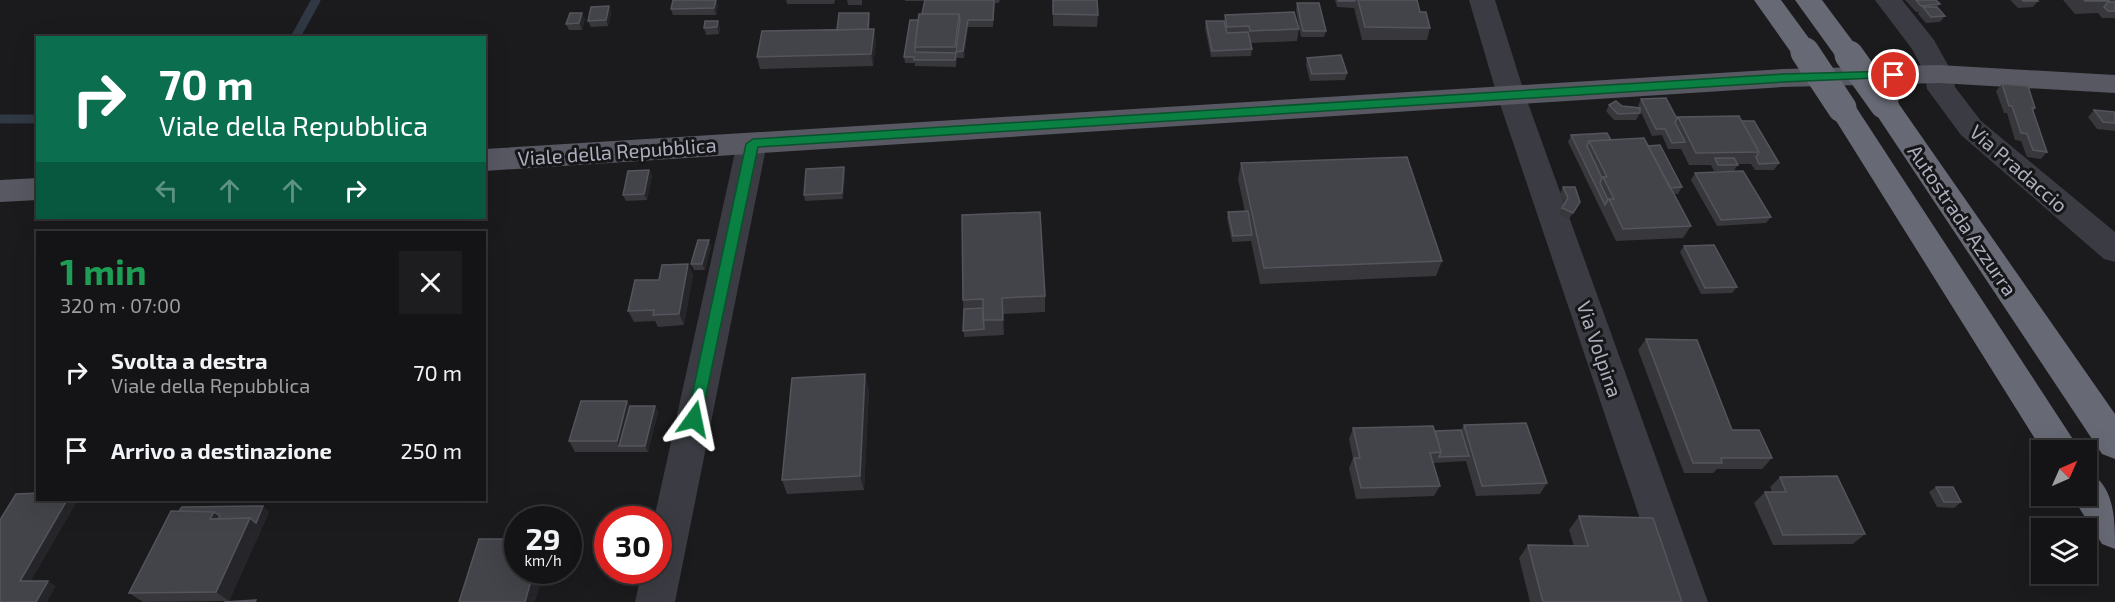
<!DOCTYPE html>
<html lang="it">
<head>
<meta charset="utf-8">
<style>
	:root { --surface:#141416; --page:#1d1d1f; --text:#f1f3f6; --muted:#9d9ea1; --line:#333335 }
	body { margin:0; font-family:"Exo 2",sans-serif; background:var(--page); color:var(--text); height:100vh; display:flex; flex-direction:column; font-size:22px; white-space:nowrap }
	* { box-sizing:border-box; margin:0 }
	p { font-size:20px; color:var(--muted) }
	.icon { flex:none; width:33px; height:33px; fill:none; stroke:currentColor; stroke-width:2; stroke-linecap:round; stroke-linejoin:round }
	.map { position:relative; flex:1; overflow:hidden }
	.side { position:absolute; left:36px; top:231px; width:450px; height:270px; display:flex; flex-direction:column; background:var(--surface); border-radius:0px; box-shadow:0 6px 24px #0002,0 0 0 2px var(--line) }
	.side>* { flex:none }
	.top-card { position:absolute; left:36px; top:36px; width:450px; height:183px; border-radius:0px; box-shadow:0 6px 24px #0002,0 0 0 2px var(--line); background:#0b6e4f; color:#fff; overflow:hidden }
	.needle { width:39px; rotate:45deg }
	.fabs { position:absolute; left:2031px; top:440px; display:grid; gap:12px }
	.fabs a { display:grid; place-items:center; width:66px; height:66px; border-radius:0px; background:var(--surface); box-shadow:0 6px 24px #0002,0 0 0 2px var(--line); font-size:30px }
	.speed { position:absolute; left:504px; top:506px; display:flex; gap:12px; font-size:30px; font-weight:700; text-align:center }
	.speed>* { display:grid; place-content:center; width:78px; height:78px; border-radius:50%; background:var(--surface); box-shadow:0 6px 24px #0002,0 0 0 2px var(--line); line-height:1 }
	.speed small { font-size:15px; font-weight:400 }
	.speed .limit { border:9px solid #d22; background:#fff; color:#111 }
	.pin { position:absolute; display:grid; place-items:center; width:51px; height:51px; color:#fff; margin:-26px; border:3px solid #fff; border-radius:50%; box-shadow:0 2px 6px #0007 }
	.me { position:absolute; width:66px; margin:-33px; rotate:12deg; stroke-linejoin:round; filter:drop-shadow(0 0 4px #0008) }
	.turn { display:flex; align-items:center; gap:21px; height:126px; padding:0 24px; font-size:27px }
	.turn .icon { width:78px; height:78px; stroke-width:2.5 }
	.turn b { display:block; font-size:42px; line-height:51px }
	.lanes { display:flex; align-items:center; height:57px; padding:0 24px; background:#0003; justify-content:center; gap:30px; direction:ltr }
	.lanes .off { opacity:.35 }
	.round { display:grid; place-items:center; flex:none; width:63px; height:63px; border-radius:0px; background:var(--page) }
	.summary { display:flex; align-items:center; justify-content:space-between; height:102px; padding:0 24px }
	h1 { font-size:36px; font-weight:700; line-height:45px; color:#1e9e55 }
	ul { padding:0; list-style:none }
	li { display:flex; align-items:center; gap:18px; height:78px; padding:0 24px }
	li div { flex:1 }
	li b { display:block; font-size:22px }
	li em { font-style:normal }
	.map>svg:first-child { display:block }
</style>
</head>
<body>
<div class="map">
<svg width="2115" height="602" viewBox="0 0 2115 602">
	<rect width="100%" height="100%" fill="#1b1b1d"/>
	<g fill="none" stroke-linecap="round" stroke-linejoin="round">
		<path stroke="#2f3843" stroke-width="9" d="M295,38L316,0
			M0,119H38"/>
		<path fill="#3b3c43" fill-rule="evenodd" d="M1469,0H1495L1525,95L1708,602H1668L1497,95Z
			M1875,0H1902L1934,40L1953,74L1955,87L1981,121L2115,232V262L2104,259L1961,135L1927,89L1925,74L1912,49Z
			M752,133L762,136L767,143L675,602H635L642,570H658V519H654L737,143L742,136Z"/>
		<path fill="#575862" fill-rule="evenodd" d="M1939,65L2115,75V93L1939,83L1783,87L484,171V149L1783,69Z
			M38,178V200L0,202V180Z"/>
		<path fill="#676974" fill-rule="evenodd" d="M1754,0H1781L1819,52L1815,58L1805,61L1795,58Z
			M1795,0H1822L1863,55L1859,61L1849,64L1839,61Z
			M1884,94L1894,97L2115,414V459L2102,454L1874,111L1870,104L1874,97Z
			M1842,98L1852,101L2080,450H2042L1828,108L1832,101Z
			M2086,471C2115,484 2115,519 2115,549L2102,544L2071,495H2086Z"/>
		<path stroke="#676974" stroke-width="29" d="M1805,52L1842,108
			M1849,55L1884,104"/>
	</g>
	<path fill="#37373c" d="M786,0H835L834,4H787Z
		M847,0H862V5H848Z
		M905,0H1000L999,3H995L993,27H968L964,58H957V56L956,67L915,66V63H905L904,57L918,20L922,14L924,1H905Z
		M1053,0L1098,15L1097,27L1053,26Z
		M1335,0H1417L1420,12L1430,28L1427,40H1362L1354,8L1337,7Z
		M1905,0H1936L1940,4L1937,7L1945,16L1940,22L1926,23L1918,14L1919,12H1916Z
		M2010,0H2037L2038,1L2033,7L2018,8Z
		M2063,0H2115V18H2102L2098,13L2075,14Z
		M1297,3L1326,31L1324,37H1301L1296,10Z
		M718,5L716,15H673L671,9Z
		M609,6L611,13L608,26L591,27L588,21Z
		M1225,15L1299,29L1297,41L1251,43L1252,49L1251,56L1211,57L1205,28L1206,21H1224Z
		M585,19L582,30H569L566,24Z
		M870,19L869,29H874L876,41L873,66L760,69L757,57Z
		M720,27L719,34L706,35L704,28Z
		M1307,58L1347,73L1345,80L1310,81L1306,65Z
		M2002,84L2035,108L2033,111L2047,152L2041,159L2027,157L2021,141L2015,140L2007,113H2004L1996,91Z
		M1641,99L1676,117L1742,121L1779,163L1774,170H1755L1751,164H1738L1734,171H1714L1711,165H1689L1681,149H1668L1662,135L1652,136L1640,110V113L1636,120H1614L1606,111L1609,105L1639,107L1638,106Z
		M2094,110L2115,112V131L2097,129L2088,117Z
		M1571,135L1648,146L1682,187L1678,194H1673L1691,226L1683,238L1616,241L1568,142Z
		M1241,163L1442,261L1436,276L1260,284L1251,241L1232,242L1227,218L1228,212H1245L1238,179Z
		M844,167L845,173L843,199L805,201L804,195Z
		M649,170L652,176L647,200L626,201L623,195Z
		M1695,173L1771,217L1766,223L1717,226L1691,180Z
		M1563,187L1580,202L1569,219L1559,214L1565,204L1560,194Z
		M709,240L711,247L705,270H694L691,264Z
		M1684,246L1737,287L1732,293L1701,294L1680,252Z
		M688,264L693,275L684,325L658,327L655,321L634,322L628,311L659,280Z
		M1045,296V312L1003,314L1004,335L964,337L963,300Z
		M1646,339L1732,430L1772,458L1762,469H1717L1713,473H1684L1638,350Z
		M869,389L864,490L787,494L782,480Z
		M627,401L630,406H655L658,412L648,452H575L569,441Z
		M1464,425L1547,483L1540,494L1476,496L1466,461L1433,463L1440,486L1434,496L1356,499L1349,468L1353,458L1349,439L1353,428L1435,431L1461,430Z
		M1780,477L1865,534L1853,544L1773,545L1754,503L1765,492H1772L1770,487Z
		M1936,487L1961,502L1954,508L1937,507L1929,492Z
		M269,512L229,601L143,602L129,593Z
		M1579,516L1682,602H1530L1519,558L1528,545L1574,546L1569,530Z"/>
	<path fill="#26262a" d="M716,0L718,5L716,15L714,8Z
		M609,6L611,13L608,26L606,20Z
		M582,13L585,19L582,30L579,23Z
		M869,13L870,19L868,37L867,31Z
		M959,14L960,27L956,52V67L955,47Z
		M968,20V27L964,58L963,51Z
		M718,21L720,27L719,34L717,27Z
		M874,29L876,41L873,66L871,54Z
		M844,167L845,173L843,199L842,193Z
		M649,170L652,176L647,200L644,194Z
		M709,240L711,247L705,270L702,264Z
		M688,264L693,275L684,325L679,314Z
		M865,374L869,389L864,490L860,476Z
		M627,401L633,412L619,446L617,441Z
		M655,406L658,412L648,452L645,446Z
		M67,500H78L28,586L20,581Z
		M263,506L269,512L262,528L256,523Z
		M214,512L226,522L210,519Z
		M250,518L262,528L229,601L216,592Z
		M534,570H545L535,602H525Z
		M48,581L56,586L47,602H36Z"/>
	<path fill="#43444a" stroke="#54555c" stroke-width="1.5" d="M673,0H716L714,8L671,9Z
		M925,0H994L993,20H968L963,51L956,52L960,20L959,14H922Z
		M1053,0H1097L1098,15L1053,14Z
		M1338,0H1355V1H1338Z
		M1358,0H1417L1420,12H1426L1430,28L1365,27Z
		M1916,0H1936L1940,4L1921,6Z
		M2022,0H2037L2038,1H2023Z
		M2084,0H2108L2109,1H2085Z
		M2108,2H2115V11H2108L2104,7Z
		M1297,3H1319L1326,31H1303Z
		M609,6L606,20L588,21L591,7Z
		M1923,7H1937L1945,16L1931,17Z
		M1294,12L1299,29L1250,31L1249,26L1227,27L1225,15Z
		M570,13H582L579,23L566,24Z
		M839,13H869L868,29L837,30Z
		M919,14H959L955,47H915Z
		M910,20H918L915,47V52L956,53L955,60H914V57H904Z
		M705,21H718L717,27L704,28Z
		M1206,21H1224L1227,33L1248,32L1252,49L1212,51Z
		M874,29L871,54L757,57L762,31Z
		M1341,55L1347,73L1312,74L1307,58Z
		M2002,84L2028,86L2035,108H2032L2047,152L2033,150L2027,134L2021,133L2012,106H2009Z
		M1666,98L1676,117H1678L1675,122L1685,142L1672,143L1665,129H1656L1641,99Z
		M1616,101L1622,106L1640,108V113L1618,114L1609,105Z
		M2094,110L2115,112V123L2103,122Z
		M1739,116L1759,152L1696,153L1678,117Z
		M1742,121H1754L1779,163L1759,164L1756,157L1759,152Z
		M1607,133L1611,140L1589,141L1587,146L1602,178L1600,183L1608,200L1605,205L1571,135Z
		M1644,138L1691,226L1623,229L1609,199H1614L1603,177H1607L1589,141Z
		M1660,145L1682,187L1670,188L1648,146Z
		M1407,157L1442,261L1264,268L1241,163Z
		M1715,158H1734L1738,165H1718Z
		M844,167L842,193L804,195L806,169Z
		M649,170L644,194L623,195L628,171Z
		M1743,171L1771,217L1721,220L1695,173Z
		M1563,187H1575L1580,202L1573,213L1562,208L1568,198Z
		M1248,211L1252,235L1233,236L1228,212Z
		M1040,212L1045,296L1002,298L1003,320H983V299L963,300L962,215Z
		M698,240H709L702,264H691Z
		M1714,245L1737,287L1705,288L1684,246Z
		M688,264L679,314L653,315L654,310L628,311L635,280H659L662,265Z
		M983,308L984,329L963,331L964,309Z
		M1646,339L1697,340L1732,430H1759L1772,458H1721L1722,463H1693Z
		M865,374L860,476L782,480L792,378Z
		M581,401H627L617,441H569Z
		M630,406H655L645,446H619Z
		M1526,423L1547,483L1482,486L1464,425Z
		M1433,426L1441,452L1430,453L1440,486L1361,488L1354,458H1360L1353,428Z
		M1461,430L1469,456L1439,457L1441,452L1435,431Z
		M1837,476L1865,534L1783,535L1765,492H1786L1780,477Z
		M1936,487H1953L1961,502H1944Z
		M38,493V500H67L20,581H48L36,602H0V520L16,494Z
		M263,506L256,523L250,518L218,519L220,516L214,512L179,511L182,507Z
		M171,511L214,512L210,519L250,518L216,592L129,593Z
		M1579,516L1653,518L1682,602H1543L1528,545L1588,546Z
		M479,539H518V570H534L525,602H459Z
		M256,600L255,602H224Z"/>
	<path fill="#0b8043" stroke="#07532c" stroke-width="1.5" d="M1894,71L1900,75L1898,77L1783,82L758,147L701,419L699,423L694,425L689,423L687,419L746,144L753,139L1783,74Z"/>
	<g text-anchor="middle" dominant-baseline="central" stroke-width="6" stroke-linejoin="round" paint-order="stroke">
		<g font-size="20" fill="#acb0be" stroke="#161619">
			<text transform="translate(617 151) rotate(-4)">Viale della Repubblica</text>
			<text transform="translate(2019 168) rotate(41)">Via Pradaccio</text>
			<text transform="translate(1963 220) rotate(56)">Autostrada Azzurra</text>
			<text transform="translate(1600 349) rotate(71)">Via Volpina</text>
		</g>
	</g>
</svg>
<div class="fabs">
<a><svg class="needle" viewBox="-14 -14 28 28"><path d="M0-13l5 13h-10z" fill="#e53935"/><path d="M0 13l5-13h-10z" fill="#9d9ea1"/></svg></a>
<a><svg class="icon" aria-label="layers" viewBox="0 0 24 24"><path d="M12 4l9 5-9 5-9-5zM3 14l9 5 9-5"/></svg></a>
</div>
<div class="speed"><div>29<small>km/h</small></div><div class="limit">30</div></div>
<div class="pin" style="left:1894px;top:75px;background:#d93025"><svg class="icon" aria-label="arrive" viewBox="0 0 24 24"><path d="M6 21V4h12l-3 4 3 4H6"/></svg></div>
<svg class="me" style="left:694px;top:419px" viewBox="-20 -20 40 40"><path d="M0-17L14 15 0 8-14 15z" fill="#0b8043" stroke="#fff" stroke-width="4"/></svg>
<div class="top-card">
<div class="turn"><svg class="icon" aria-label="right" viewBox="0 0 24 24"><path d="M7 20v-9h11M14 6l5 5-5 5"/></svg><div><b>70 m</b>Viale della Repubblica</div></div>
<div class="lanes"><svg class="icon off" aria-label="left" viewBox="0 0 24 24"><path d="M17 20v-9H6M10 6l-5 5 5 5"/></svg><svg class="icon off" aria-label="ahead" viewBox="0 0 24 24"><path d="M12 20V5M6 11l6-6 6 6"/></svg><svg class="icon off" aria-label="ahead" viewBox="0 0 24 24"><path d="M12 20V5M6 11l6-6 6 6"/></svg><svg class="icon" aria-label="right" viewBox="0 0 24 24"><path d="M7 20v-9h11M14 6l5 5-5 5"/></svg></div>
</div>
<section class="side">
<div class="summary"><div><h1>1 min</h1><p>320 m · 07:00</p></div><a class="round"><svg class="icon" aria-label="close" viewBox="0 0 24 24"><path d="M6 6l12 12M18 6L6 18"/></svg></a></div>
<ul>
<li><svg class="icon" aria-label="right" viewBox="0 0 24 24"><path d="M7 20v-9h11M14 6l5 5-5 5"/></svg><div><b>Svolta a destra</b><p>Viale della Repubblica</p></div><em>70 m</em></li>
<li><svg class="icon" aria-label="arrive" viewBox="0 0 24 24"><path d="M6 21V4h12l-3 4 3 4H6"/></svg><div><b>Arrivo a destinazione</b></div><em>250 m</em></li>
</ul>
</section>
</div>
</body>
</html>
